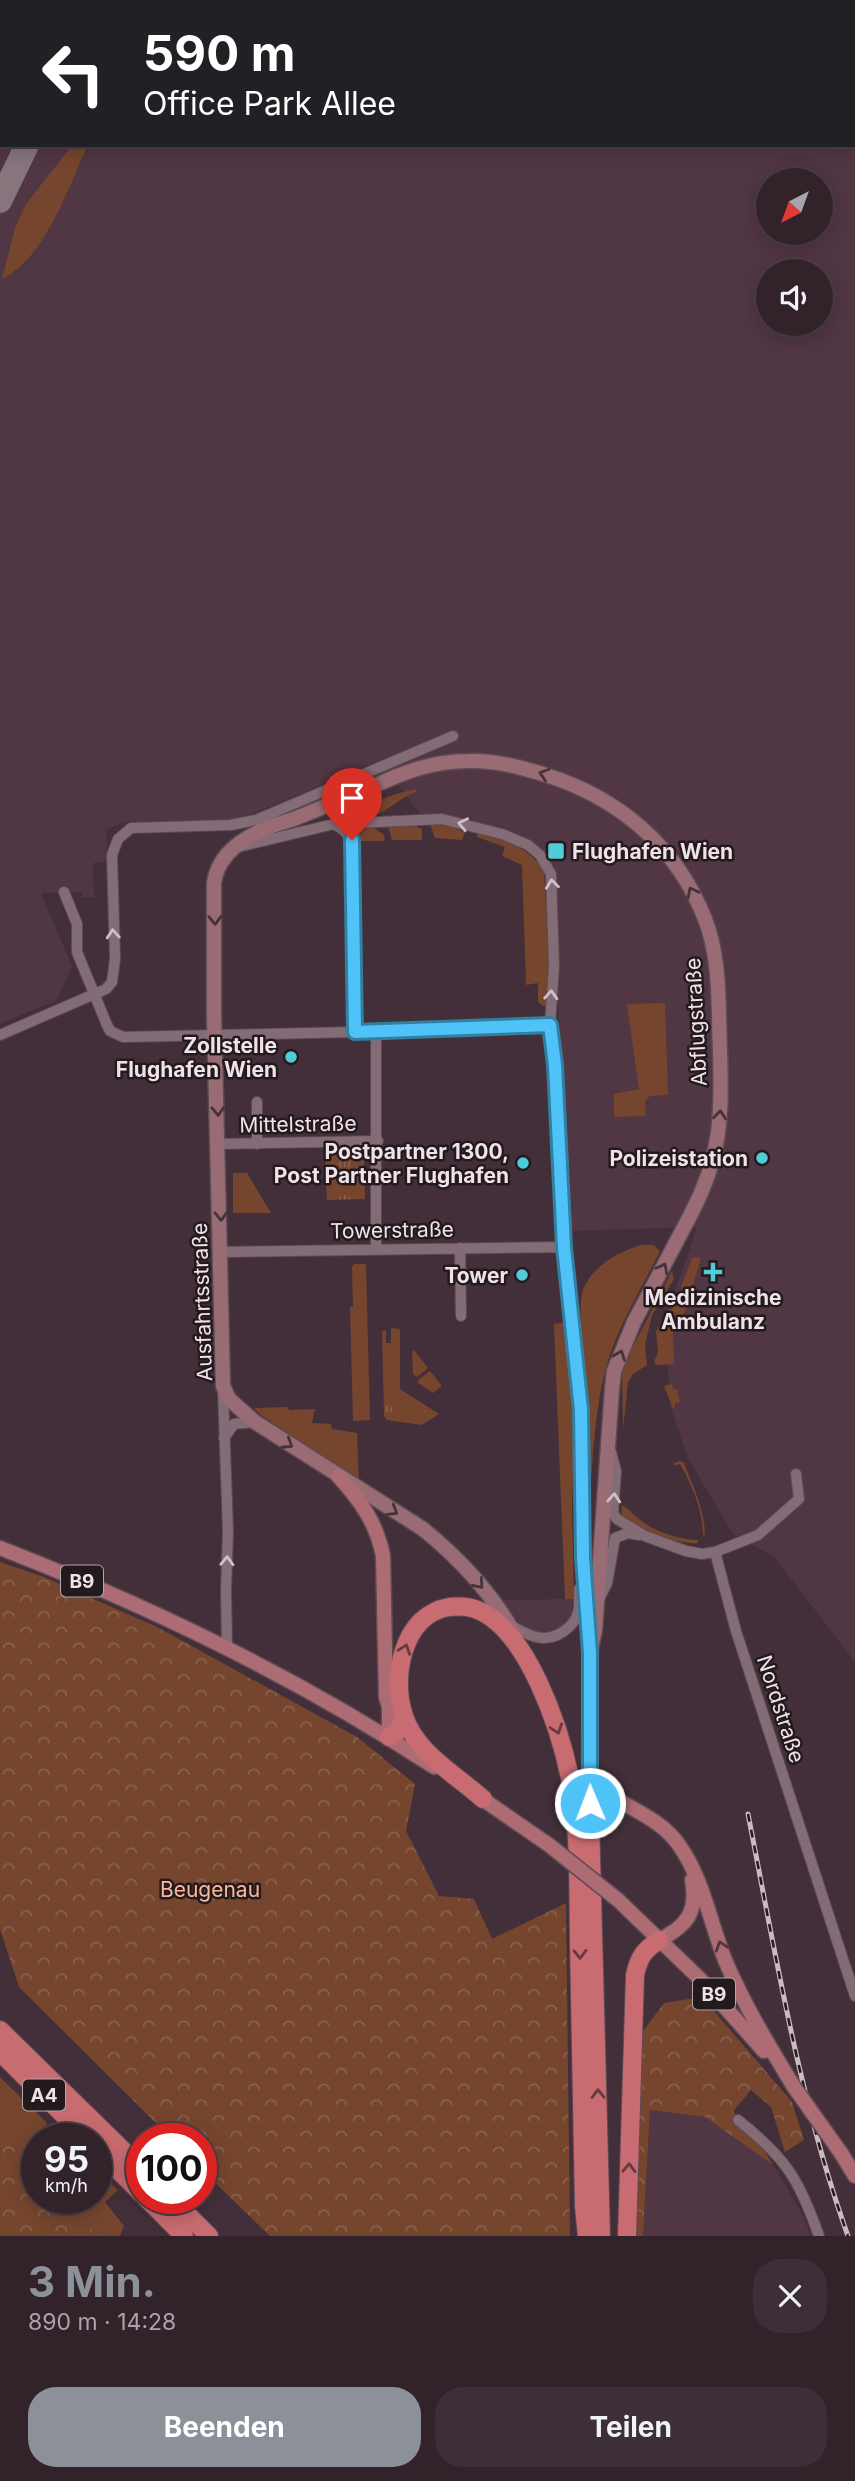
<!DOCTYPE html>
<html lang="de">
<head>
<meta charset="utf-8">
<style>
	:root { --surface:#32232b; --page:#3d2f37; --text:#f1f3f6; --muted:#a8a4a9; --line:#4d4047; --accent:#8c9099 }
	body { margin:0; font-family:Inter,sans-serif; background:var(--page); color:var(--text); height:100vh; display:flex; flex-direction:column; font-size:26px; white-space:nowrap }
	* { box-sizing:border-box; margin:0 }
	p { font-size:23px; color:var(--muted) }
	.icon { flex:none; width:38px; height:38px; fill:none; stroke:currentColor; stroke-width:2; stroke-linecap:round; stroke-linejoin:round }
	.map { position:relative; height:2236px; overflow:hidden }
	.sheet { display:flex; flex-direction:column; background:var(--surface); flex:1 }
	.sheet>* { flex:none }
	.hud { position:absolute; left:0px; top:0px; width:856px; height:147px; box-shadow:0 4px 18px #0003,0 0 0 2px var(--line); background:#202124; color:#fff; overflow:hidden }
	.needle { width:46px; rotate:221deg }
	.buttons { position:absolute; left:756px; top:168px; display:grid; gap:14px }
	.buttons a { display:grid; place-items:center; width:77px; height:77px; border-radius:50%; background:var(--surface); box-shadow:0 4px 18px #0003,0 0 0 2px var(--line); font-size:35px }
	.speed { position:absolute; left:21px; top:2123px; display:flex; gap:14px; font-size:35px; font-weight:700; text-align:center }
	.speed>* { display:grid; place-content:center; width:91px; height:91px; border-radius:50%; background:var(--surface); box-shadow:0 4px 18px #0003,0 0 0 2px var(--line); line-height:1 }
	.speed small { font-size:18px; font-weight:400 }
	.speed .limit { border:10px solid #d22; background:#fff; color:#111 }
	.pin { position:absolute; display:grid; place-items:center; width:60px; height:60px; color:#fff; margin:-72px -30px; border-radius:50% 50% 50% 0; rotate:-45deg; box-shadow:0 0 7px #0007 }
	.pin .icon { rotate:45deg }
	.me { position:absolute; width:77px; margin:-38px; rotate:359deg; stroke-linejoin:round; filter:drop-shadow(0 0 5px #0008) }
	.turn { display:flex; align-items:center; gap:24px; height:147px; padding:0 28px; font-size:32px }
	.turn .icon { width:91px; height:91px; stroke-width:2.5 }
	.turn b { display:block; font-size:49px; line-height:60px }
	.round { display:grid; place-items:center; flex:none; width:74px; height:74px; border-radius:28px; background:var(--page) }
	.overview { display:flex; align-items:center; justify-content:space-between; height:119px; padding:0 28px }
	h1 { font-size:42px; font-weight:700; line-height:52px; color:var(--accent) }
	.cta { display:flex; gap:14px; margin-top:auto; padding:14px 28px }
	.cta a { flex:1; height:80px; border-radius:28px; background:var(--accent); color:#fff; font-size:28px; font-weight:700; line-height:80px; text-align:center }
	.cta a+a { background:var(--page); color:var(--text) }
	.map>svg:first-child { display:block }
</style>
</head>
<body>
<div class="map">
<svg width="855" height="2236" viewBox="0 0 855 2236">
	<defs>
		<pattern id="forest-crowns" width="20" height="18" patternUnits="userSpaceOnUse" patternTransform="scale(1.75)"><rect width="20" height="18" fill="#76452e"/><path d="M2 6a3 3 0 1 1 6 0M12 15a3 3 0 1 1 6 0" fill="none" stroke="#8a604c"/></pattern>
		<pattern id="park-tufts" width="24" height="20" patternUnits="userSpaceOnUse" patternTransform="scale(1.75)"><rect width="24" height="20" fill="#76452e"/><path d="M3 7l-1-3M5 7V3M7 7l1-3M15 17l-1-3M17 17v-4M19 17l1-3" fill="none" stroke="#8a604c"/></pattern>
	</defs>
	<rect width="100%" height="100%" fill="#432f39"/>
	<path fill="#513643" fill-rule="evenodd" d="M0,0H855V1662L774,1557L733,1534L688,1458L670,1406L665,1322L697,1227L571,1231L550,861L501,827L420,814L380,760L249,815L229,820L124,822L106,830L107,862L93,863L94,897H82V892L41,893L72,966L57,1000L0,1024ZM2,2H854V145H2ZM768,180H821V233H768ZM768,271H821V324H768Z
		M574,1599L571,1618L553,1633L544,1636L526,1631L503,1602L504,1600Z
		M650,2110L705,2117L773,2165L803,2215L811,2236H643Z"/>
	<path fill="#76452e" d="M78,145L87,147C67,190 46,257 2,279L15,228L26,204L70,148Z
		M416,789V792C400,797 390,810 374,816C366,818 358,818 350,818C369,802 392,794 416,789Z
		M430,824L450,826L465,832L462,840L435,838Z
		M413,825L422,829V840H392L388,826Z
		M371,826L384,835L385,841H358L348,827Z
		M477,831C502,840 531,847 544,872L550,969L547,1006H543L538,1002V983L526,985L522,865L502,856L505,847L477,837Z
		M665,1003L668,1095L650,1096L645,1101L646,1116L614,1117V1094L639,1089L627,1004Z
		M233,1173H247L271,1213H233Z
		M641,1245H654L660,1251C641,1290 617,1327 606,1368C596,1405 594,1442 591,1480H588C586,1451 589,1422 588,1393C586,1366 576,1315 583,1290C591,1267 619,1251 641,1245Z
		M695,1257L701,1258L683,1317V1326L673,1327L674,1364L657,1365L654,1362L658,1352L656,1332L668,1310L673,1308L683,1291L681,1286L692,1258Z
		M354,1264H366L370,1420L353,1421L350,1307L353,1306L352,1267Z
		M672,1271L674,1279L652,1315L645,1345L647,1365L633,1374L628,1382L623,1430L622,1368Z
		M563,1323L575,1428L572,1505L574,1599H565L554,1324Z
		M391,1328L400,1329V1389L439,1414L422,1425L387,1420L384,1416L382,1331H386V1343H391Z
		M414,1350L428,1368L417,1377L413,1374L412,1352Z
		M430,1371L442,1386L433,1393L418,1383V1380Z
		M672,1384L673,1390L677,1389L680,1402L675,1403V1407L673,1408L664,1386Z
		M288,1407L289,1410L315,1409L312,1423L331,1424L332,1429L357,1433L359,1481L261,1415L254,1408Z
		M680,1461L684,1463C693,1486 705,1510 705,1536L703,1535C702,1509 693,1487 680,1464L674,1466V1463Z
		M622,1505C628,1508 633,1514 639,1519C653,1531 680,1540 698,1540V1543C683,1545 635,1532 625,1521C621,1516 621,1511 622,1505Z
		M0,2077L47,2123L42,2135L44,2138H37V2172L34,2164L0,2136Z
		M96,2170L118,2190L105,2202L124,2226L120,2236H112L49,2214L44,2198H96Z"/>
	<path fill="url(#forest-crowns)" d="M0,1562L44,1577L159,1628L357,1737L415,1784L406,1831L439,1896L474,1899L492,1939L566,1903L570,2236H270L201,2169V2138H171L19,1987L0,1929Z
		M702,1997L792,2102L804,2140L785,2152L771,2107L751,2090L734,2110L736,2123L761,2145L773,2165L705,2117L650,2110L643,2236H633L641,2034L664,2003Z
		M0,2136C31,2161 37,2156 37,2198H44L49,2214L112,2236H0Z"/>
	<path fill="url(#park-tufts)" d="M364,1153L365,1199L327,1200L325,1154Z
		M401,1395L425,1411L414,1423L395,1414L385,1413L384,1401Z"/>
	<g fill="none" stroke-linecap="round" stroke-linejoin="round">
		<path stroke="#86757d" stroke-width="24" d="M60,0L62,2
			M832,0L833,2
			M94,2L95,0
			M854,52L855,55
			M0,201L27,145"/>
		<g stroke="#5d4b54" stroke-width="12">
			<path id="street" d="M334,824C345,830 351,836 353,849L355,1032
				M238,847L334,824L442,819L502,834L528,845L540,855L551,874L554,966L550,1025L555,1065L564,1247L581,1410L583,1558L589,1642
				M64,892L77,924V952L107,1025L110,1031L123,1037L355,1032L550,1025
				M376,1031V1249
				M0,1035L106,989L112,982L115,959L112,855L118,839L131,828L231,825L256,820L453,736
				M257,1102V1144
				M219,1144L378,1141
				M460,1248L461,1316
				M221,1252L564,1247
				M223,1390L228,1531L226,1591L227,1647
				M224,1438L234,1424L255,1422
				M611,1452L616,1471L613,1513L617,1519L645,1536L686,1551L702,1554L715,1552L758,1535L799,1499L796,1474
				M715,1552L736,1631L855,1996
				M600,1597L607,1583L615,1538L628,1533L639,1535
				M512,1626C532,1638 550,1645 569,1627C573,1623 577,1618 578,1612C580,1606 579,1596 579,1589
				M738,2120C786,2158 799,2179 819,2236"/>
		</g>
		<g stroke="#5d4b54" stroke-width="17">
			<path id="secondary" d="M516,1636C493,1595 460,1559 423,1529L255,1422L229,1399L223,1386L214,1015V883C219,845 261,828 294,819C320,808 347,798 372,787C404,772 433,761 468,761C495,760 520,767 546,775C619,798 677,847 705,919C721,960 718,1006 720,1050C722,1114 722,1155 691,1214
				M589,1779L590,1653L595,1630L612,1389L614,1371L634,1322"/>
		</g>
		<g stroke="#5d4b54" stroke-width="17">
			<path id="primary" d="M338,1476C361,1501 377,1524 383,1556L386,1697L389,1707V1737
				M0,1548C152,1607 298,1678 434,1767
				M589,1779C616,1806 657,1813 679,1845C703,1879 710,1922 725,1960C744,2005 769,2046 794,2087
				M475,1794L549,1845
				M618,1900L698,1977L764,2051
				M659,1940C687,1926 698,1912 692,1880
				M841,2153L855,2176"/>
		</g>
		<g stroke="#5d4b54" stroke-width="20">
			<path id="highway" d="M389,1737C399,1733 402,1726 404,1716
				M589,1779L601,2236
				M483,1799C455,1774 416,1753 404,1716C391,1678 402,1615 449,1607C458,1606 467,1606 475,1609C527,1627 560,1729 570,1778C580,1831 578,1888 579,1942C581,2030 583,2118 584,2206L587,2236
				M0,2030L142,2169
				M0,2052L87,2138
				M96,2148L142,2194
				M146,2198L184,2236
				M171,2198L209,2236
				M627,2236L635,1975C639,1957 644,1950 659,1940"/>
		</g>
		<use href="#street" stroke="#846c77" stroke-width="10"/>
		<use href="#secondary" stroke="#996c75" stroke-width="14"/>
		<use href="#primary" stroke="#ad6c73" stroke-width="14"/>
		<use href="#highway" stroke="#c96c71" stroke-width="18"/>
		<g stroke="#cabbc1" stroke-width="5">
			<path id="rail" d="M748,1814C776,1956 799,2099 848,2236"/>
		</g>
		<use href="#rail" stroke="#231a1e" stroke-width="2.5" stroke-dasharray="8" stroke-linecap="butt"/>
		<g stroke="#5d4b54" stroke-width="17" stroke-linecap="butt">
			<path id="secondary-bridge" d="M634,1322L691,1214"/>
		</g>
		<g stroke="#5d4b54" stroke-width="17" stroke-linecap="butt">
			<path id="primary-bridge" d="M549,1845L618,1900
				M794,2087L841,2153"/>
		</g>
		<use href="#secondary-bridge" stroke="#996c75" stroke-width="14"/>
		<use href="#primary-bridge" stroke="#ad6c73" stroke-width="14"/>
	</g>
	<defs><path id="oneway-chevron" d="M-2-3.5L2.5 0L-2 3.5" fill="none" stroke-width="1.6" stroke-linecap="round" stroke-linejoin="round" transform="scale(1.75)"/></defs>
	<g stroke="#463338">
		<use href="#oneway-chevron" transform="translate(544 774) rotate(-162)"/>
		<use href="#oneway-chevron" transform="translate(692 892) rotate(-117)"/>
		<use href="#oneway-chevron" transform="translate(215 920) rotate(89)"/>
		<use href="#oneway-chevron" transform="translate(218 1111) rotate(88)"/>
		<use href="#oneway-chevron" transform="translate(720 1115) rotate(-84)"/>
		<use href="#oneway-chevron" transform="translate(221 1216) rotate(89)"/>
		<use href="#oneway-chevron" transform="translate(663 1268) rotate(-62)"/>
		<use href="#oneway-chevron" transform="translate(620 1355) rotate(-69)"/>
		<use href="#oneway-chevron" transform="translate(288 1444) rotate(33)"/>
		<use href="#oneway-chevron" transform="translate(393 1511) rotate(32)"/>
		<use href="#oneway-chevron" transform="translate(479 1584) rotate(49)"/>
	</g>
	<g stroke="#d0bfc6">
		<use href="#oneway-chevron" transform="translate(463 824) rotate(-168)"/>
		<use href="#oneway-chevron" transform="translate(552 884) rotate(-97)"/>
		<use href="#oneway-chevron" transform="translate(113 934) rotate(-94)"/>
		<use href="#oneway-chevron" transform="translate(551 995) rotate(-87)"/>
		<use href="#oneway-chevron" transform="translate(614 1498) rotate(-86)"/>
		<use href="#oneway-chevron" transform="translate(227 1561) rotate(-88)"/>
	</g>
	<g stroke="#653b3f">
		<use href="#oneway-chevron" transform="translate(405 1649) rotate(-71)"/>
		<use href="#oneway-chevron" transform="translate(557 1729) rotate(72)"/>
		<use href="#oneway-chevron" transform="translate(580 1954) rotate(89)"/>
		<use href="#oneway-chevron" transform="translate(598 2094) rotate(-91)"/>
		<use href="#oneway-chevron" transform="translate(629 2168) rotate(-88)"/>
	</g>
	<use stroke="#53373c" href="#oneway-chevron" transform="translate(721 1946) rotate(-108)"/>
	<g fill="none" stroke-linecap="round" stroke-linejoin="round">
		<g stroke="#337fa1" stroke-width="18">
			<path id="route" d="M352,840L355,1032L550,1025L555,1065L564,1247L581,1410L583,1558L590,1653V1803"/>
		</g>
		<use href="#route" stroke="#4fc3f7" stroke-width="12"/>
	</g>
	<g fill="#52cbd9" stroke="#231a1e" stroke-width="2.5">
		<rect x="547" y="842" width="18" height="18" rx="3.5"/>
		<circle cx="291" cy="1057" r="7"/>
		<circle cx="762" cy="1158" r="7"/>
		<circle cx="523" cy="1163" r="7"/>
		<path d="M709.5 1261.5h7v7h7v7h-7v7h-7v-7h-7v-7h7z"/>
		<circle cx="522" cy="1275" r="7"/>
	</g>
	<g text-anchor="middle" dominant-baseline="central" stroke-width="5" stroke-linejoin="round" paint-order="stroke">
		<g fill="#231a1e" stroke="#b2a6ab" stroke-width="2">
			<rect x="61" y="1565.5" width="42" height="31" rx="5"/>
			<rect x="693" y="1978.5" width="42" height="31" rx="5"/>
			<rect x="23" y="2079.5" width="42" height="31" rx="5"/>
		</g>
		<g font-size="19" font-weight="bold" fill="#f0e2e8">
			<text x="82" y="1581">B9</text>
			<text x="714" y="1994">B9</text>
			<text x="44" y="2095">A4</text>
		</g>
		<g font-size="21" font-weight="bold" fill="#f0e2e8" stroke="#231a1e" text-anchor="end">
			<text x="572" y="851" text-anchor="start">Flughafen Wien</text>
			<text x="277" y="1045">Zollstelle<tspan x="277" dy="24">Flughafen Wien</tspan></text>
			<text x="509" y="1151">Postpartner 1300,<tspan x="509" dy="24">Post Partner Flughafen</tspan></text>
			<text x="748" y="1158">Polizeistation</text>
			<text x="508" y="1275">Tower</text>
			<text x="713" y="1297" text-anchor="middle">Medizinische<tspan x="713" dy="24">Ambulanz</tspan></text>
		</g>
		<g font-size="21" fill="#f0e2e8" stroke="#231a1e">
			<text transform="translate(696 1022) rotate(-93)">Abflugstraße</text>
			<text transform="translate(298 1124) rotate(-1)">Mittelstraße</text>
			<text transform="translate(392 1230) rotate(-1)">Towerstraße</text>
			<text transform="translate(202 1302) rotate(-92)">Ausfahrtsstraße</text>
			<text transform="translate(781 1709) rotate(72)">Nordstraße</text>
		</g>
		<g font-size="21" fill="#fdb797" stroke="#231a1e">
			<text x="210" y="1889">Beugenau</text>
		</g>
	</g>
</svg>
<div class="buttons">
<a><svg class="needle" viewBox="-14 -14 28 28"><path d="M0-13l5 13h-10z" fill="#e53935"/><path d="M0 13l5-13h-10z" fill="#a8a4a9"/></svg></a>
<a><svg class="icon" aria-label="sound" viewBox="0 0 24 24"><path d="M4 9h4l5-4v14l-5-4H4zM17 9q2 3 0 6"/></svg></a>
</div>
<div class="speed"><div>95<small>km/h</small></div><div class="limit">100</div></div>
<div class="pin" style="left:352px;top:840px;background:#d93025"><svg class="icon" aria-label="arrive" viewBox="0 0 24 24"><path d="M6 21V4h12l-3 4 3 4H6"/></svg></div>
<svg class="me" style="left:590px;top:1803px" viewBox="-20 -20 40 40"><circle r="17" fill="#4fc3f7" stroke="#fff" stroke-width="3"/><path d="M0-11L8 9 0 5-8 9z" fill="#fff"/></svg>
<div class="hud">
<div class="turn"><svg class="icon" aria-label="left" viewBox="0 0 24 24"><path d="M17 20v-9H6M10 6l-5 5 5 5"/></svg><div><b>590 m</b>Office Park Allee</div></div>
</div>
</div>
<section class="sheet">
<div class="overview"><div><h1>3 Min.</h1><p>890 m · 14:28</p></div><a class="round"><svg class="icon" aria-label="close" viewBox="0 0 24 24"><path d="M6 6l12 12M18 6L6 18"/></svg></a></div>
<div class="cta"><a>Beenden</a><a>Teilen</a></div>
</section>
</body>
</html>
